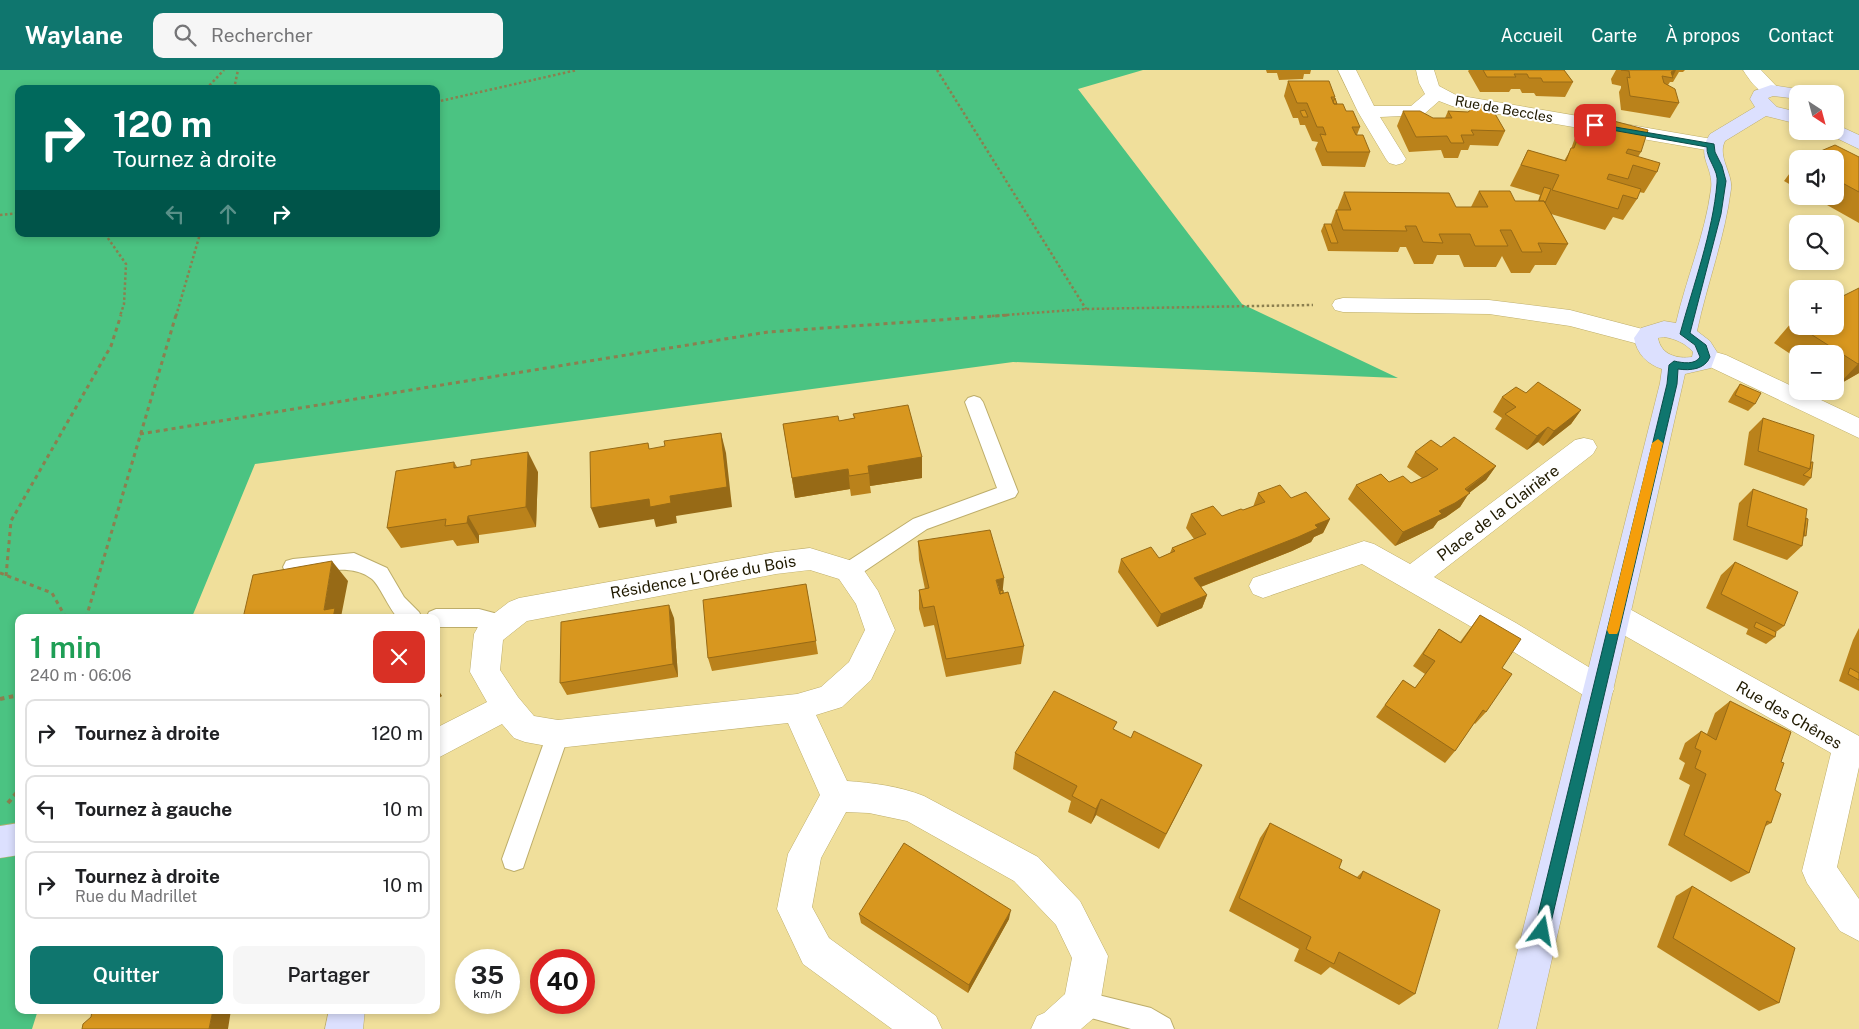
<!DOCTYPE html>
<html lang="fr">
<head>
<meta charset="utf-8">
<style>
	:root { --surface:#fff; --page:#f6f6f6; --text:#202124; --muted:#757577; --line:#e0e0e0; --accent:#0f766e }
	body { margin:0; font-family:"Public Sans",sans-serif; background:var(--page); color:var(--text); height:100vh; display:flex; flex-direction:column; font-size:19px; white-space:nowrap }
	* { box-sizing:border-box; margin:0 }
	p { font-size:16px; color:var(--muted) }
	.icon { flex:none; width:28px; height:28px; fill:none; stroke:currentColor; stroke-width:2; stroke-linecap:round; stroke-linejoin:round }
	.map { position:relative; flex:1; overflow:hidden }
	.panel { position:absolute; left:15px; top:544px; width:425px; height:400px; display:flex; flex-direction:column; background:var(--surface); border-radius:10px; box-shadow:0 2px 8px #0003 }
	.panel>* { flex:none }
	.hud { position:absolute; left:15px; top:15px; width:425px; height:152px; border-radius:10px; box-shadow:0 2px 8px #0003; background:#00695c; color:#fff; overflow:hidden }
	.needle { width:32px; rotate:144deg }
	.buttons { position:absolute; left:1789px; top:15px; display:grid; gap:10px }
	.buttons a { display:grid; place-items:center; width:55px; height:55px; border-radius:10px; background:var(--surface); box-shadow:0 2px 8px #0003; font-size:25px }
	.speed { position:absolute; left:455px; top:879px; display:flex; gap:10px; font-size:25px; font-weight:700; text-align:center }
	.speed>* { display:grid; place-content:center; width:65px; height:65px; border-radius:50%; background:var(--surface); box-shadow:0 2px 8px #0003; line-height:1 }
	.speed small { font-size:12px; font-weight:400 }
	.speed .limit { border:8px solid #d22; background:#fff; color:#111 }
	.pin { position:absolute; display:grid; place-items:center; width:42px; height:42px; color:#fff; margin:-21px; border-radius:10px; box-shadow:0 2px 8px #0006 }
	.me { position:absolute; width:55px; margin:-28px; rotate:13deg; stroke-linejoin:round; filter:drop-shadow(0 0 4px #0008) }
	.turn { display:flex; align-items:center; gap:18px; height:105px; padding:0 15px; font-size:22px }
	.turn .icon { width:65px; height:65px; stroke-width:2.5 }
	.turn b { display:block; font-size:35px; line-height:42px }
	.lanes { display:flex; align-items:center; height:48px; padding:0 15px; background:#0003; justify-content:center; gap:25px; direction:ltr }
	.lanes .off { opacity:.35 }
	.round { display:grid; place-items:center; flex:none; width:52px; height:52px; border-radius:10px; background:var(--page) }
	.overview { display:flex; align-items:center; justify-content:space-between; height:85px; padding:0 15px }
	h1 { font-size:30px; font-weight:600; line-height:38px; color:#1e9e55 }
	.cta { display:flex; gap:10px; margin-top:auto; padding:10px 15px }
	.cta a { flex:1; height:58px; border-radius:10px; background:var(--accent); color:#fff; font-size:20px; font-weight:600; line-height:58px; text-align:center }
	.cta a+a { background:var(--page); color:var(--text) }
	ul { padding:0; list-style:none }
	li { display:flex; align-items:center; gap:15px; height:68px; margin:0 10px 8px; padding:0 5px; border:2px solid var(--line); border-radius:10px }
	li div { flex:1 }
	li b { display:block; font-size:19px }
	li em { font-style:normal }
	header { display:flex; align-items:center; gap:30px; box-sizing:border-box; height:70px; padding:0 25px; background:var(--accent); color:#fff }
	header strong { font-size:24px }
	nav { display:flex; gap:28px; margin-inline-start:auto; font-size:18px }
	.search { width:350px; height:45px; background:var(--page); display:flex; align-items:center; gap:12px; box-sizing:border-box; padding:0 18px; border-radius:10px; color:var(--muted); font-size:19px }
	.map>svg:first-child { display:block }
</style>
</head>
<body>
<header>
<strong>Waylane</strong>
<div class="search"><svg class="icon" aria-label="search" viewBox="0 0 24 24"><circle cx="10" cy="10" r="6"/><path d="M15 15l6 6"/></svg>Rechercher</div>
<nav><a>Accueil</a><a>Carte</a><a>À propos</a><a>Contact</a></nav>
</header>
<div class="map">
<svg width="1859" height="959" viewBox="0 0 1859 959">
	<rect width="100%" height="100%" fill="#f0df9b"/>
	<path fill="#4bc382" fill-rule="evenodd" d="M0,0H1143L1078,19L1242,234L1398,308L1013,292L255,394L192,547L19,548V940H38L32,959H0ZM19,19H436V164H19Z"/>
	<g fill="none" stroke-linecap="round" stroke-linejoin="round">
		<g stroke="#bdad6a" stroke-width="2">
			<path id="lane" d="M974,326L980,328L983,332L1018,422L1015,427L927,459L856,507L849,509L842,507L839,501L842,495L913,449L997,418L965,332L968,328Z
				M354,483L387,498L404,527L419,542L422,548H398C388,537 380,516 372,509C351,492 318,503 293,505L286,503L283,497L286,491L293,489Z
				M436,539H479L509,547L513,553L509,559L502,562L479,557H436V548H426L429,542Z
				M558,654L566,657L569,664L526,789L523,798L514,801L505,798L502,789L547,664L550,657Z
				M1082,921L1151,938L1170,949L1174,959H1131L1073,943L1069,934L1073,925Z"/>
		</g>
		<g stroke="#bdad6a" stroke-width="1">
			<path id="street" d="M1338,0H1356L1374,36H1411L1425,24L1419,13L1416,0H1434L1439,16L1456,25L1712,69L1719,71L1722,75L1719,79L1712,81L1452,36L1439,31L1423,45L1380,47L1406,89L1403,93L1396,95L1389,93L1386,89L1358,42Z
				M1743,0H1761L1780,20L1777,24C1761,28 1751,12 1743,0Z
				M1343,228L1489,230L1570,240L1654,262L1658,268L1654,274L1646,276L1570,256L1489,244L1343,242L1335,240L1332,235L1335,230Z
				M1705,279L1726,285L1798,319V321H1802L1859,348V368L1710,297L1697,293L1693,287L1697,281Z
				M1584,368L1593,370L1597,377L1593,384L1434,507L1516,553L1610,610L1614,619L1610,628L1599,632L1588,628L1496,571L1362,494L1263,528L1253,524L1249,516L1253,508L1364,471L1374,474L1410,494L1575,370Z
				M810,478L859,493L878,521L895,560L871,610L842,637L816,645L847,711C873,713 899,716 924,726L1038,787L1080,831L1108,886L1100,934L1095,947L1081,959H1031L1037,946L1044,943L1065,924L1072,888L1056,855L1014,811L907,751L869,743L846,742L821,788L812,837L829,868L936,946L942,959H892L803,894L777,839L788,784L820,725L788,653L558,678L525,672L514,668L502,654L436,689V658L487,632L470,602L474,564L479,555L509,532L519,528L776,482ZM810,500L839,509L856,534L865,560L849,592L821,617L797,624L558,650L534,646L518,627L500,600L503,570L527,551L776,504Z
				M1616,534L1626,537L1859,666V697L1837,797L1859,829V871L1840,861L1807,813L1802,801L1831,683L1606,555L1602,546L1606,537Z"/>
		</g>
		<g stroke="#bdad6a" stroke-width="1">
			<path id="secondary" d="M1771,15L1804,20L1807,24H1798V29L1773,26L1768,28L1777,37L1798,42V54L1766,46L1725,71C1717,87 1733,103 1731,119C1725,167 1707,214 1697,261L1710,271L1717,282L1711,298L1685,304L1536,959H1498L1660,313L1662,299C1647,294 1637,284 1634,268L1641,258L1664,251L1676,253C1686,209 1705,165 1711,119C1714,96 1695,87 1710,64L1755,37L1750,29L1754,21ZM1664,267C1676,269 1685,273 1693,282L1692,287C1677,289 1661,285 1658,268Z
				M1835,54L1859,65V79L1828,64L1826,61H1835Z
				M19,753V785L0,788V756Z
				M329,940H365L363,959H325Z"/>
		</g>
		<path stroke="#8b7f4f" stroke-width="2.5" stroke-dasharray="2.5 2.5" stroke-linecap="butt" d="M937,0L1086,239
			M206,19L224,0
			M234,19L238,0
			M436,32L577,0
			M0,145L19,143
			M105,164L126,194L124,234L120,246
			M176,246L200,164
			M992,246L1086,239L1313,235"/>
		<path stroke="#8b7f4f" stroke-width="3" stroke-dasharray="4 4" stroke-linecap="butt" d="M140,364L768,262L1009,245
			M0,503L52,523L66,548
			M6,506L11,451L111,276L121,245
			M86,548L176,245"/>
		<path stroke="#8b7f4f" stroke-width="4" stroke-dasharray="4.5 4.5" stroke-linecap="butt" d="M0,629L19,625
			M8,733L19,720"/>
		<use href="#lane" fill="#fff" fill-rule="evenodd"/>
		<use href="#street" fill="#fff" fill-rule="evenodd"/>
		<use href="#secondary" fill="#dce0fe" fill-rule="evenodd"/>
	</g>
	<path fill="#ba821b" d="M1266,0H1311L1310,4H1304L1303,9L1279,10L1277,3H1267Z
		M1469,0H1564L1573,12L1565,27L1536,26L1534,23H1522L1520,19H1511L1509,22H1480L1468,1Z
		M1616,0H1685L1683,2H1679L1673,12H1670L1668,15L1679,33L1670,48L1621,40L1619,22L1621,18V16L1612,14L1611,9Z
		M1288,11L1335,27V28L1337,34L1346,41L1360,57L1357,65L1370,82L1365,97L1322,96L1315,79L1318,72L1312,71L1305,55H1300L1298,48H1293L1284,26Z
		M1474,35L1505,61L1498,76L1470,75L1468,80H1461L1458,88H1444L1441,80L1409,82L1397,56L1403,41L1433,48H1445L1448,41L1468,42L1472,38Z
		M1587,44L1641,82L1638,87L1657,102L1644,123L1639,122L1637,129L1623,150L1613,147L1605,160L1551,144L1568,174L1556,195H1535L1530,203H1511L1502,186L1496,197H1464L1459,185H1437L1433,194H1414L1406,177H1400L1398,182L1328,181L1321,161L1324,154H1331L1336,140H1337L1344,122L1456,137H1471L1479,121L1515,131H1538L1540,125L1510,116L1528,80L1564,91L1571,79L1576,65Z
		M1859,87V153L1811,126H1835V89Z
		M1798,92V119L1784,111Z
		M1859,218V303L1838,315L1835,313V284H1798V289L1774,273L1792,252L1798,250V256H1835Z
		M1740,314L1755,334L1748,341L1728,332L1734,322Z
		M1526,323L1581,340L1571,354L1543,376L1538,372L1527,380L1495,359L1502,348L1493,342L1502,327Z
		M853,344L922,387V408L870,416L871,423L851,426L850,419L795,428L783,354L839,351L854,348Z
		M1763,348L1811,392V408L1804,416L1744,395L1749,362Z
		M1441,377L1496,396L1486,410L1469,423L1460,437L1446,447L1438,451L1433,458L1395,476L1348,429L1356,415L1389,412L1411,413L1422,408L1407,397L1415,382Z
		M454,392L457,397L538,402L536,457L479,465V473L457,476L453,470L401,478L387,458Z
		M1753,419L1806,448V466L1803,467L1802,476L1787,490L1733,470L1739,433Z
		M1258,423L1291,428L1330,449L1323,463L1314,467L1311,472L1292,481L1201,517L1207,525L1202,538L1157,557L1118,502L1121,489L1159,488L1170,483L1172,478L1194,469L1186,458L1191,444L1222,446L1243,440L1253,437Z
		M918,471L1003,520L1024,576L1021,594L946,607L934,555L924,557L919,539V520L925,519L919,490Z
		M1735,492L1784,556L1776,562L1775,567L1766,574L1746,564L1748,559L1706,538L1721,505Z
		M806,514L818,584L712,601L708,588Z
		M1480,545L1502,598L1486,642L1475,654L1474,653L1455,681L1445,693L1376,647L1403,610L1415,618L1425,604L1413,596L1439,559L1460,572Z
		M674,548L678,607L567,625L560,613Z
		M1859,558V621L1839,611L1853,570Z
		M1730,631L1781,692L1775,720L1771,753L1764,757L1749,803L1731,812L1668,775L1690,715L1679,709L1685,693L1679,689L1685,673L1701,661L1707,664L1715,643Z
		M1114,659L1194,711L1159,779L1096,745L1091,754L1068,742L1071,731L1013,699L1015,683Z
		M1270,753L1339,798L1357,807L1363,801L1415,924L1399,935L1330,897L1321,905L1294,891L1299,879L1229,841L1260,768Z
		M1692,816L1779,933L1759,941L1657,877L1676,826Z
		M859,844L1009,849L968,923L861,853Z"/>
	<path fill="#976a16" d="M1674,0H1676L1672,8L1671,2Z
		M1859,293V303L1838,315L1858,294Z
		M1581,340L1571,354L1543,376L1554,361Z
		M1548,357L1538,372L1527,380L1537,366Z
		M721,363L726,383L732,437L676,446L677,453L656,457L654,449L599,458L591,438Z
		M528,382L538,402L536,457L526,437Z
		M922,387V408L870,416L869,403L868,396Z
		M1496,396L1486,410L1469,423L1460,437L1446,447L1438,451L1433,458L1395,476L1403,462L1439,441Z
		M848,399L850,419L795,428L792,408Z
		M468,446L479,465V473L467,453Z
		M1330,449L1323,463L1314,467L1311,472L1292,481L1190,521L1194,508L1315,455Z
		M332,491L348,511L341,547L342,548H330L324,540Z
		M1004,508L1002,527L996,510Z
		M1207,525L1202,538L1157,557L1161,544Z
		M669,535L674,548L678,607L673,594Z
		M436,616L442,626L436,630Z
		M1101,729L1096,745L1091,754L1096,739Z
		M1011,840L1009,849L968,923L969,915Z
		M213,940H231L228,959H209Z"/>
	<path fill="#d8971f" stroke="#976a16" d="M1483,0H1564L1573,12H1543L1541,8H1529L1527,4H1514L1516,7H1487Z
		M1621,0H1674L1671,2L1673,8L1662,6L1664,13L1675,19L1679,33L1630,26L1627,7L1630,8L1629,1Z
		M1288,11H1329L1335,27H1331L1334,34H1343L1346,41H1353L1360,57H1352L1356,65H1363L1370,82H1327L1320,64L1326,65L1323,57H1317L1307,33H1297Z
		M1335,28L1337,34H1334L1333,32Z
		M1474,35H1490L1505,61L1471,60L1474,65H1461L1464,73H1451L1447,66L1416,67L1403,41H1420L1433,48H1452L1448,41L1468,42L1475,37Z
		M1305,40L1308,47H1303L1300,41Z
		M1587,44L1648,60L1641,82L1628,79L1626,83L1660,93L1657,102L1633,95L1628,109L1609,104L1607,109L1641,119L1637,129L1623,125L1618,139L1552,120L1559,105L1521,95L1528,80L1566,91L1571,78H1574Z
		M1835,75L1859,87V122L1835,109V89H1802Z
		M1544,117L1551,119L1545,133L1544,131H1539Z
		M1479,121H1510L1515,131H1544L1568,174L1538,173L1542,182H1522L1511,160H1500L1508,176H1475L1470,164H1439L1443,173L1423,172L1416,156H1405L1407,161L1343,160L1336,140H1351L1344,122L1449,123L1456,137H1488Z
		M1324,154H1331L1338,173H1331Z
		M1859,218V293L1858,294L1798,256H1835V230Z
		M1798,250V256L1792,252Z
		M1538,312L1581,340L1554,361L1548,357L1537,366L1505,344L1516,337L1502,327L1516,317L1526,323Z
		M1740,314L1761,323L1755,334L1735,325Z
		M908,335L922,387L868,396L869,403L849,406L848,399L792,408L783,354L838,346L839,351L855,348L853,344Z
		M1763,348L1814,365L1810,399L1758,381Z
		M721,363L727,417L670,426L671,433L650,437L649,429L591,438L590,382L648,373L649,379L665,376L664,371Z
		M1454,367L1496,396L1465,419L1470,423L1455,433L1439,441L1442,444L1403,462L1356,415L1381,404L1389,412L1403,406L1411,413L1427,406L1438,399L1415,382L1431,370L1441,377Z
		M528,382L526,437L468,446L467,453L445,456L446,449L387,458L396,401L454,392V398L471,395V390Z
		M1811,392H1813L1811,408L1803,405L1810,399Z
		M1280,415L1291,428L1306,422L1330,449L1315,455L1318,458L1298,467L1194,508L1207,525L1161,544L1121,489L1151,477L1159,488L1175,481L1172,478L1206,464L1191,444L1213,436L1222,446L1241,439L1243,440L1265,432L1258,423Z
		M1753,419L1807,439L1802,476L1747,456Z
		M1806,448L1808,449L1806,466L1804,465Z
		M990,460L1004,508L996,510L1000,524L1008,522L1024,576L946,589L934,536L923,538L919,520L929,518L918,471Z
		M332,491L324,540L335,538L333,548H243L253,505Z
		M1735,492L1798,522L1784,556L1721,524Z
		M806,514L816,571L708,588L703,530Z
		M1003,520V523L1000,524V521Z
		M669,535L673,594L560,613L561,552Z
		M1480,545L1521,569L1502,598L1512,604L1486,642L1483,640L1455,681L1385,635L1403,610L1415,618L1435,591L1423,584L1439,559L1461,573Z
		M1756,552L1776,562L1775,567L1754,557Z
		M1850,598L1859,603V610L1848,604Z
		M1054,621L1117,652L1113,659L1131,668L1134,661L1202,695L1166,764L1101,729L1096,739L1072,726L1077,716L1015,683Z
		M1730,631L1791,662L1781,692L1784,693L1775,720L1781,724L1771,753L1767,751L1749,803L1684,765L1706,704L1695,698L1701,681L1695,678L1701,661L1716,670Z
		M1270,753L1342,790L1339,798L1360,809L1363,801L1440,840L1415,924L1339,882L1334,894L1306,879L1311,867L1239,828Z
		M904,773L1011,840L969,915L859,844Z
		M1692,816L1795,878L1779,933L1673,868Z
		M96,940H213L209,959H82L83,954L91,947L92,941Z"/>
	<path fill="#0f766e" stroke="#0a4d48" d="M1592,53L1714,74L1715,82L1722,96L1726,111L1721,144L1690,263L1706,275L1710,287C1705,299 1691,301 1678,299L1677,314L1549,861L1547,866L1542,868L1536,866L1534,861L1667,314L1669,295L1674,291C1683,293 1695,295 1700,287L1695,275L1680,264C1693,216 1713,162 1717,113C1719,100 1706,89 1707,77L1595,57H1592Z"/>
	<path fill="#f59e0b" d="M1658,369L1663,373L1619,560L1617,564H1609L1607,560L1652,373Z"/>
	<g text-anchor="middle" dominant-baseline="central" stroke-width="4" stroke-linejoin="round" paint-order="stroke">
		<g font-size="14" fill="#201a00" stroke="#fff">
			<text transform="translate(1504 39) rotate(10)">Rue de Beccles</text>
		</g>
		<g font-size="16" fill="#201a00" stroke="#fff">
			<text transform="translate(1498 443) rotate(-37)">Place de la Clairière</text>
			<text transform="translate(703 507) rotate(-10)">Résidence L'Orée du Bois</text>
			<text transform="translate(1789 645) rotate(30)">Rue des Chênes</text>
		</g>
	</g>
</svg>
<div class="buttons">
<a><svg class="needle" viewBox="-14 -14 28 28"><path d="M0-13l5 13h-10z" fill="#e53935"/><path d="M0 13l5-13h-10z" fill="#757577"/></svg></a>
<a><svg class="icon" aria-label="sound" viewBox="0 0 24 24"><path d="M4 9h4l5-4v14l-5-4H4zM17 9q2 3 0 6"/></svg></a>
<a><svg class="icon" aria-label="search" viewBox="0 0 24 24"><circle cx="10" cy="10" r="6"/><path d="M15 15l6 6"/></svg></a>
<a>+</a>
<a>−</a>
</div>
<div class="speed"><div>35<small>km/h</small></div><div class="limit">40</div></div>
<div class="pin" style="left:1595px;top:55px;background:#d93025"><svg class="icon" aria-label="arrive" viewBox="0 0 24 24"><path d="M6 21V4h12l-3 4 3 4H6"/></svg></div>
<svg class="me" style="left:1542px;top:861px" viewBox="-20 -20 40 40"><path d="M0-17L14 15 0 8-14 15z" fill="#0f766e" stroke="#fff" stroke-width="4"/></svg>
<div class="hud">
<div class="turn"><svg class="icon" aria-label="right" viewBox="0 0 24 24"><path d="M7 20v-9h11M14 6l5 5-5 5"/></svg><div><b>120 m</b>Tournez à droite</div></div>
<div class="lanes"><svg class="icon off" aria-label="left" viewBox="0 0 24 24"><path d="M17 20v-9H6M10 6l-5 5 5 5"/></svg><svg class="icon off" aria-label="ahead" viewBox="0 0 24 24"><path d="M12 20V5M6 11l6-6 6 6"/></svg><svg class="icon" aria-label="right" viewBox="0 0 24 24"><path d="M7 20v-9h11M14 6l5 5-5 5"/></svg></div>
</div>
<section class="panel">
<div class="overview"><div><h1>1 min</h1><p>240 m · 06:06</p></div><a class="round" style="background:#d93025;color:#fff"><svg class="icon" aria-label="close" viewBox="0 0 24 24"><path d="M6 6l12 12M18 6L6 18"/></svg></a></div>
<ul>
<li><svg class="icon" aria-label="right" viewBox="0 0 24 24"><path d="M7 20v-9h11M14 6l5 5-5 5"/></svg><div><b>Tournez à droite</b></div><em>120 m</em></li>
<li><svg class="icon" aria-label="left" viewBox="0 0 24 24"><path d="M17 20v-9H6M10 6l-5 5 5 5"/></svg><div><b>Tournez à gauche</b></div><em>10 m</em></li>
<li><svg class="icon" aria-label="right" viewBox="0 0 24 24"><path d="M7 20v-9h11M14 6l5 5-5 5"/></svg><div><b>Tournez à droite</b><p>Rue du Madrillet</p></div><em>10 m</em></li>
</ul>
<div class="cta"><a>Quitter</a><a>Partager</a></div>
</section>
</div>
</body>
</html>
